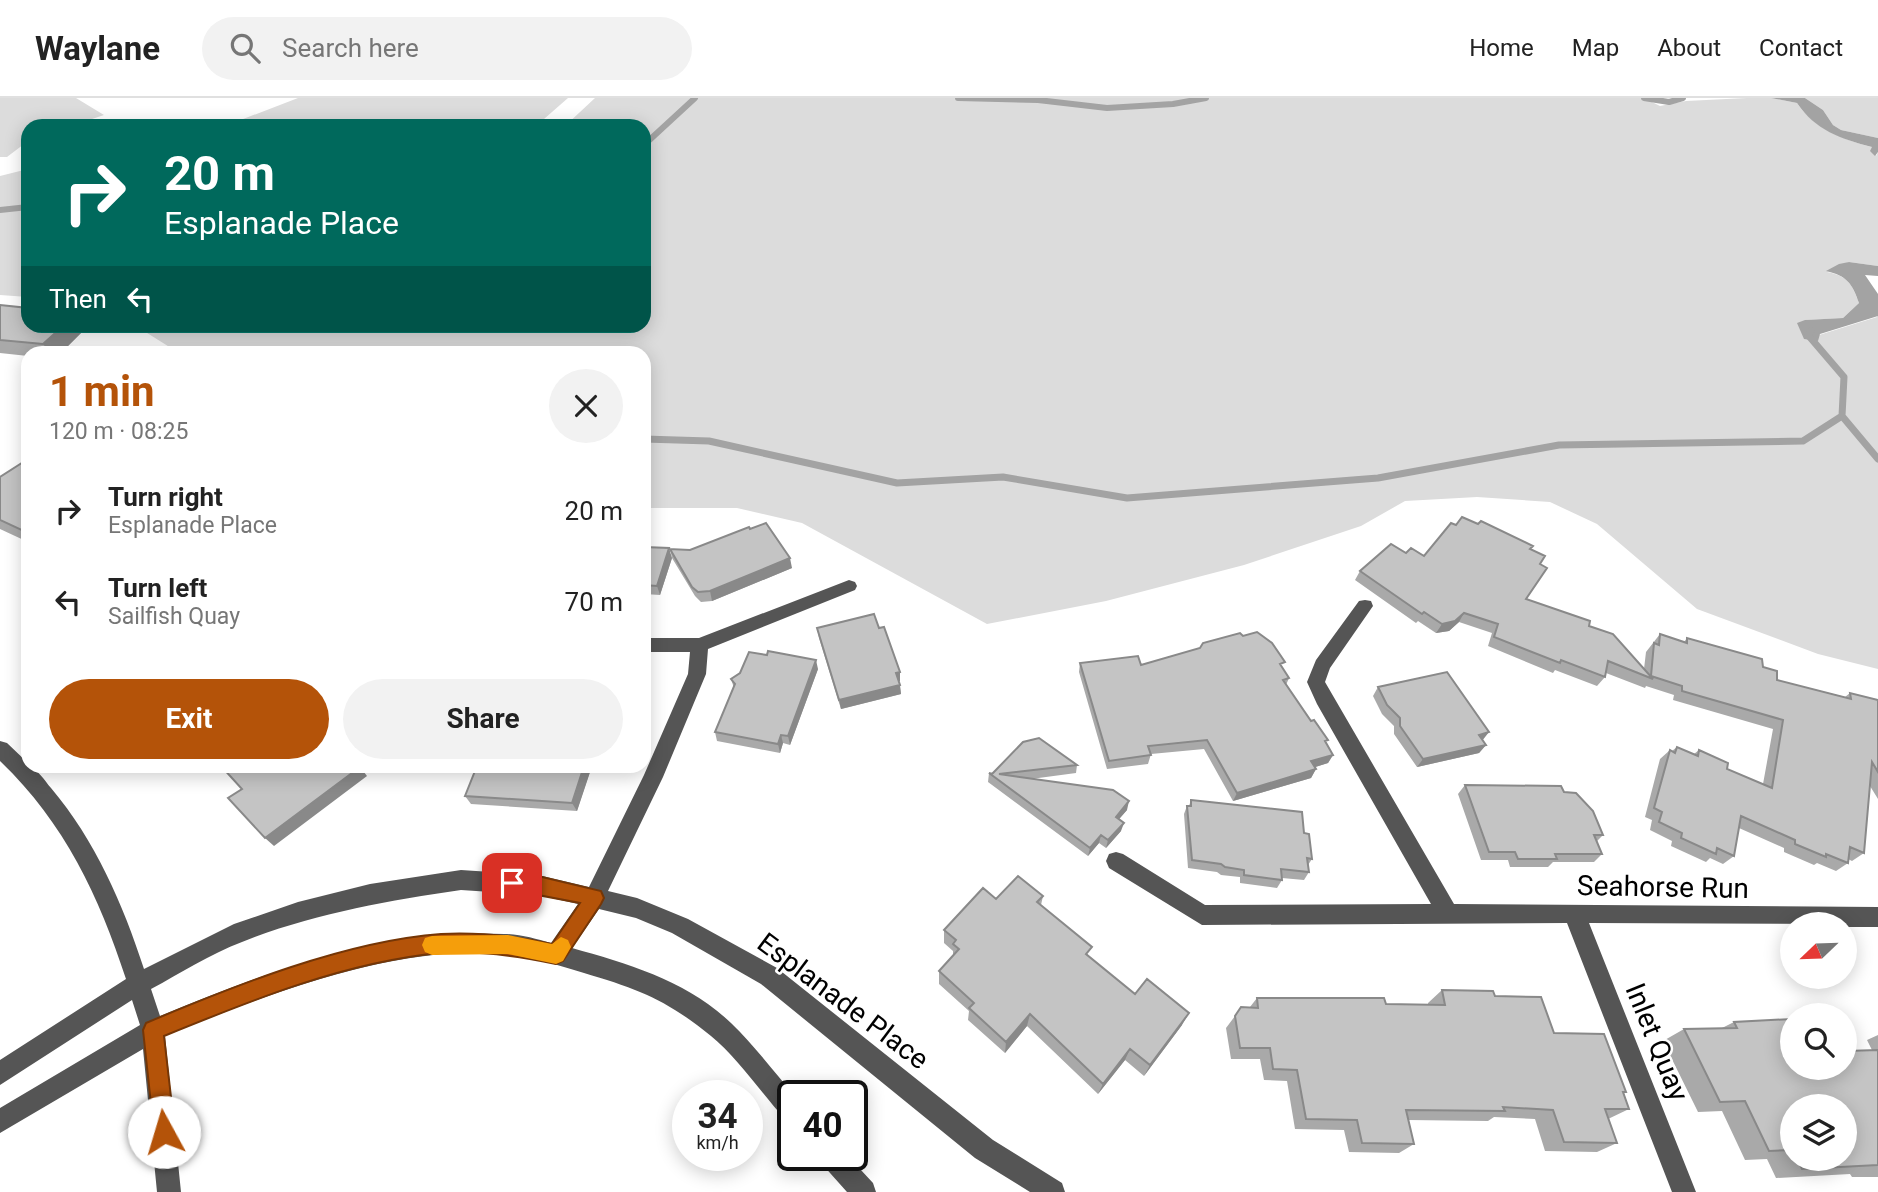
<!DOCTYPE html>
<html lang="en">
<head>
<meta charset="utf-8">
<style>
	:root { --surface:#fff; --page:#f2f2f2; --text:#222; --muted:#767676; --line:#e0e0e0; --accent:#b45309 }
	body { margin:0; font-family:Roboto,sans-serif; background:var(--page); color:var(--text); height:100vh; display:flex; flex-direction:column; font-size:26px; white-space:nowrap }
	* { box-sizing:border-box; margin:0 }
	p { font-size:23px; color:var(--muted) }
	.icon { flex:none; width:38px; height:38px; fill:none; stroke:currentColor; stroke-width:2; stroke-linecap:round; stroke-linejoin:round }
	.map { position:relative; flex:1; overflow:hidden }
	.panel { position:absolute; left:21px; top:248px; width:630px; height:427px; display:flex; flex-direction:column; background:var(--surface); border-radius:21px; box-shadow:0 4px 18px #0003 }
	.panel>* { flex:none }
	.guide { position:absolute; left:21px; top:21px; width:630px; height:214px; border-radius:21px; box-shadow:0 4px 18px #0003; background:#00695c; color:#fff; overflow:hidden }
	.needle { width:46px; rotate:247deg }
	.controls { position:absolute; left:1780px; top:814px; display:grid; gap:14px }
	.controls a { display:grid; place-items:center; width:77px; height:77px; border-radius:50%; background:var(--surface); box-shadow:0 4px 18px #0003; font-size:35px }
	.speed { position:absolute; left:672px; top:982px; display:flex; gap:14px; font-size:35px; font-weight:700; text-align:center }
	.speed>* { display:grid; place-content:center; width:91px; height:91px; border-radius:50%; background:var(--surface); box-shadow:0 4px 18px #0003; line-height:1 }
	.speed small { font-size:18px; font-weight:400 }
	.speed .limit { border:4px solid #111; border-radius:10px; background:#fff; color:#111 }
	.pin { position:absolute; display:grid; place-items:center; width:60px; height:60px; color:#fff; margin:-30px; border-radius:14px; box-shadow:0 4px 10px #0006 }
	.me { position:absolute; width:77px; margin:-38px; rotate:354deg; stroke-linejoin:round; filter:drop-shadow(0 0 5px #0008) }
	.turn { display:flex; align-items:center; gap:24px; height:147px; padding:0 28px; font-size:32px }
	.turn .icon { width:91px; height:91px; stroke-width:2.5 }
	.turn b { display:block; font-size:49px; line-height:60px }
	.then { display:flex; align-items:center; height:66px; padding:0 28px; background:#0003; gap:14px; font-size:26px }
	.round { display:grid; place-items:center; flex:none; width:74px; height:74px; border-radius:37px; background:var(--page) }
	.overview { display:flex; align-items:center; justify-content:space-between; height:119px; padding:0 28px }
	h1 { font-size:42px; font-weight:700; line-height:52px; color:var(--accent) }
	.cta { display:flex; gap:14px; margin-top:auto; padding:14px 28px }
	.cta a { flex:1; height:80px; border-radius:42px; background:var(--accent); color:#fff; font-size:28px; font-weight:700; line-height:80px; text-align:center }
	.cta a+a { background:var(--page); color:var(--text) }
	ul { padding:0; list-style:none }
	li { display:flex; align-items:center; gap:21px; height:91px; padding:0 28px }
	li div { flex:1 }
	li b { display:block; font-size:26px }
	li em { font-style:normal }
	header { display:flex; align-items:center; gap:42px; box-sizing:border-box; height:98px; padding:0 35px; background:var(--surface); border-bottom:2px solid var(--line) }
	header strong { font-size:33px }
	nav { display:flex; gap:38px; margin-inline-start:auto; font-size:24px }
	.search { width:490px; height:63px; background:var(--page); display:flex; align-items:center; gap:18px; box-sizing:border-box; padding:0 24px; border-radius:38px; color:var(--muted); font-size:26px }
	.map>svg:first-child { display:block }
</style>
</head>
<body>
<header>
<strong>Waylane</strong>
<div class="search"><svg class="icon" aria-label="search" viewBox="0 0 24 24"><circle cx="10" cy="10" r="6"/><path d="M15 15l6 6"/></svg>Search here</div>
<nav><a>Home</a><a>Map</a><a>About</a><a>Contact</a></nav>
</header>
<div class="map">
<svg width="1878" height="1094" viewBox="0 0 1878 1094">
	<rect width="100%" height="100%" fill="#fff"/>
	<path fill="#dcdcdc" d="M0,0H76L104,17L71,28H28V43L7,59H0Z
		M298,0H568L536,28H225Z
		M595,0H1657L1648,2L1660,8L1686,3L1747,0H1771L1797,5C1813,30 1844,42 1872,49L1876,58L1878,54V168L1849,164L1827,174C1848,178 1852,186 1859,205L1843,220L1805,222L1819,237L1877,219L1878,212V571L1818,556L1697,511L1597,426L1550,404L1477,399L1405,403L1361,428L1244,467L1106,503L987,526L802,425L737,410H644V256L179,255L136,228H644V28H565Z
		M1805,0H1878V40L1841,32L1833,27L1823,12Z
		M28,71V199L0,197V78Z"/>
	<path fill="#a3a3a3" d="M1771,0H1805L1823,12L1833,27L1841,32L1878,40V54L1875,58L1870,53L1872,49C1841,41 1815,32 1797,5Z
		M1849,164L1878,168V178L1865,177L1878,196V218L1820,236L1818,243L1804,241L1797,225L1805,222L1843,220L1859,205C1852,185 1847,178 1826,173L1839,166Z"/>
	<g fill="none" stroke-linecap="round" stroke-linejoin="round">
		<path stroke="#a3a3a3" stroke-width="6" d="M958,0L1038,2L1107,10L1173,6L1206,0
			M1644,0L1669,4L1683,0
			M644,47L695,0
			M0,112L28,109"/>
		<path stroke="#a3a3a3" stroke-width="7" d="M1811,233L1808,237L1844,279L1842,318L1878,361
			M644,341L709,343L897,385L1003,379L1127,400L1378,380L1559,347L1803,343L1842,318"/>
		<path fill="#555" fill-rule="evenodd" d="M849,482L855,484L857,488L855,492L708,551L706,576L663,679L608,793L637,800L688,821L777,870L993,1042L1062,1085L1065,1094H1030L975,1060L761,886L672,835L636,820L599,811L572,850C629,866 687,883 731,925C754,947 774,974 795,998H793V1025L785,1021C763,997 736,958 711,938C667,902 638,891 584,875C560,868 533,859 507,856C397,845 265,897 165,938L181,1094H157L143,951L0,1035V1010L140,927L132,902L0,987V962L126,881C99,798 64,724 0,663V643L7,645L28,665V668C38,671 44,682 51,690C95,742 123,806 144,871L234,826L298,804L370,786L461,772L538,777L589,789L644,677L688,576L690,554H644V540H699ZM461,792L538,797L578,806L551,845C536,841 520,836 504,836C384,830 269,873 160,918L151,891C181,875 210,856 242,844C312,816 386,803 461,792Z
			M1365,502L1371,503L1373,508L1330,570L1325,584L1454,806L1878,809V829H1844V826L1589,825L1696,1094H1672L1567,825L1202,827L1109,770L1106,763L1109,756L1116,754L1123,756L1205,807L1431,806L1317,606L1307,584L1316,562L1359,503Z
			M819,1057H847L873,1085L876,1094H847L822,1066Z"/>
	</g>
	<path fill="#a9a9a9" fill-rule="evenodd" d="M0,207L87,229L60,256H28V258L0,255Z
		M28,361V444L0,431V379Z
		M1456,427L1531,451L1540,466L1526,501L1589,528L1644,571L1646,554L1660,536L1684,544L1687,540L1763,569L1777,582L1845,599L1850,595L1878,602V701L1870,688L1864,755L1852,763L1848,761V765L1836,773L1817,765L1814,767L1784,754V750L1739,730L1734,758L1723,766L1710,760L1706,764L1671,748L1672,743L1650,732L1652,722L1645,719L1660,661L1670,652L1672,653L1677,649L1694,656L1699,652L1727,671L1763,686L1773,631L1673,602L1674,597L1646,588L1645,590L1606,575L1605,579L1597,588L1555,572L1553,575L1488,548L1492,535L1459,524L1449,533L1436,535L1418,523L1416,525L1355,482L1360,473L1406,455L1424,458Z
		M750,431L792,470L712,503L701,504L695,498L672,460L670,451L690,452Z
		M644,449L672,460L660,497L644,496Z
		M817,530H879L900,583H899L901,596L841,611L819,540Z
		M1243,538L1283,570L1289,580L1286,587L1333,657L1328,665L1315,669L1316,671L1311,680L1233,703L1204,651L1151,656L1148,666L1107,671L1079,574L1080,565L1141,567Z
		M818,571L790,647L783,645L780,655L717,643L715,634L734,590L731,581Z
		M1378,589L1483,642L1486,647L1479,655L1417,669L1394,636V628L1382,616L1373,598Z
		M1077,667L1076,675L1031,681L1127,712L1119,721L1121,733L1106,750L1099,745L1088,758L988,684L989,675Z
		M592,668L577,713L471,706L465,698Z
		M1465,687L1564,694L1603,737L1597,743L1602,756L1594,764H1553L1548,769H1510L1508,762H1481L1458,696Z
		M1191,702L1304,735L1312,761L1308,767L1309,774L1304,782L1282,780V782L1277,790L1240,785V779L1221,777L1217,774L1188,770L1184,716L1187,708H1189Z
		M1043,798L1041,807L1089,858L1135,896L1182,927L1144,978L1125,962L1098,996L1027,928L1005,955L968,922L969,913L939,886V873L953,858V853L944,845V832L996,801Z
		M1442,892L1495,898L1554,935L1626,994L1624,995L1629,1011L1608,1021L1617,1045L1597,1054L1545,1053L1535,1021L1494,1019L1488,1023L1408,1022L1414,1046L1399,1055L1349,1054L1344,1032L1295,1031L1287,983L1264,982L1260,961H1231L1226,930L1235,918L1250,909L1257,900L1386,906L1428,907V905Z
		M1734,924L1846,953L1872,952L1867,942L1878,937V1079H1852L1850,1076L1776,1080L1767,1061L1745,1062L1722,1013L1698,1014L1663,943L1684,931L1722,930ZM1792,1008L1844,1060H1792Z"/>
	<path fill="#898989" d="M63,228H86L87,229L60,256H51L43,246Z
		M669,450L672,460L660,497L657,488Z
		M790,460L792,470L712,503L710,493Z
		M1464,515L1459,524L1449,533L1436,535L1442,526Z
		M816,562L818,571L790,647L788,638Z
		M900,574V583L896,584V575Z
		M900,587L901,596L841,611L839,602Z
		M1489,634L1482,643L1479,637Z
		M781,637L783,645L780,655L778,646Z
		M1486,647L1479,655L1417,669L1423,661Z
		M1333,657L1328,665L1306,672L1311,663Z
		M584,668H592L577,713L572,705Z
		M360,669L367,678L274,748L265,740Z
		M1316,671L1311,680L1233,703L1237,695Z
		M1129,703L1127,712L1114,727L1116,719Z
		M1124,725L1121,733L1106,750L1108,742Z
		M1101,737L1099,745L1088,758L1090,750Z
		M1189,915L1182,927L1144,978L1150,967Z
		M1030,916L1027,928L1005,955L1006,944Z
		M1130,951L1125,962L1098,996L1103,986Z"/>
	<path fill="#c4c4c4" stroke="#898989" stroke-width="2" d="M0,207L28,210V228H63L43,246L0,242Z
		M28,361V435L0,422V379Z
		M1462,419L1478,426L1481,423L1533,448L1530,451L1545,458L1540,466L1547,470L1526,501L1590,523L1589,528L1613,536L1653,581L1608,563L1605,579L1561,562L1560,565L1494,539L1498,526L1464,515L1455,523L1442,526L1424,514L1422,516L1360,473L1391,446L1406,455L1411,450L1424,458L1451,425L1456,427Z
		M766,425L790,460L710,493L698,494L692,489L670,451L690,452L749,429L750,431Z
		M644,449L669,450L657,488L644,487Z
		M874,516L879,530L884,529L900,574L896,575L900,587L839,602L817,530Z
		M1257,534L1272,545L1285,564L1280,566L1289,580L1283,582L1311,623L1314,622L1328,642L1325,643L1333,657L1311,663L1316,671L1237,695L1207,642L1148,648L1151,657L1109,663L1080,565L1138,558L1141,567L1200,550L1203,545L1240,535L1243,538Z
		M1660,536L1687,545V540L1762,561L1763,569L1777,573V582L1851,601L1850,595L1878,602V674L1872,664L1864,755L1850,749L1848,765L1826,756V759L1795,746V742L1741,718L1734,758L1717,750L1716,756L1681,740L1682,735L1659,724L1662,714L1654,710L1670,652L1675,655L1677,649L1698,658L1699,652L1728,665L1727,671L1772,690L1783,622L1682,593V588L1651,578L1654,545L1659,547Z
		M768,553L816,562L788,638L781,637L778,646L715,634L735,586L731,581L740,575L749,554L767,557Z
		M1447,574L1489,634L1479,637L1486,647L1423,661L1400,628V620L1387,607L1378,589Z
		M1039,640L1077,667L999,676L1113,692L1129,703L1116,719L1124,725L1108,742L1101,737L1090,750L989,675L992,676L1023,644Z
		M221,668H359L360,669L265,740L228,700L242,691Z
		M477,668H584L572,705L465,698Z
		M1465,687L1561,688L1564,694L1576,695L1593,713L1603,737H1594L1602,756H1555L1557,761H1518L1515,754H1489Z
		M1191,702L1302,714L1304,735L1309,736L1312,761L1307,760L1309,774L1281,771L1282,782L1244,777V772L1225,769L1221,766L1192,762L1187,708H1191Z
		M1018,778L1043,798L1037,804L1092,849L1086,856L1135,896L1147,881L1189,915L1150,967L1130,951L1103,986L1030,916L1006,944L969,910L974,905L939,873L959,851L953,846L956,842L944,832L983,790L996,801Z
		M1442,892L1493,893L1495,898L1541,899L1554,935L1604,936L1626,994H1623L1629,1011H1605L1617,1045L1564,1044L1553,1012L1503,1009L1505,1013L1406,1012L1414,1046L1362,1045L1357,1022L1306,1021L1297,972L1273,971L1270,950H1240L1235,918L1241,909L1258,910L1257,900H1384L1386,906L1445,907Z
		M1792,921V970H1844V950L1846,953L1878,952V1067L1802,1071L1797,1060H1844V1008H1792V1052L1769,1053L1745,1003L1720,1004L1684,931L1737,930L1734,924Z"/>
	<path fill="#b45309" stroke="#753606" stroke-width="2" d="M512,776L538,778L601,793L604,800L601,806L563,863L556,866C518,858 479,852 440,855C345,864 252,902 164,938L175,1034L172,1042L164,1045L157,1042L154,1034L143,932L146,925C234,888 345,843 441,836C479,834 515,838 552,846L580,805L506,791L503,785L506,779Z"/>
	<path fill="#f59e0b" d="M508,837L552,846L561,839L568,842L571,849L563,863L556,866L508,856L432,857L425,854L422,847L425,840L432,838Z"/>
	<g text-anchor="middle" dominant-baseline="central" stroke-width="5" stroke-linejoin="round" paint-order="stroke">
		<g font-size="28" fill="#000" stroke="#fff">
			<text transform="translate(1663 789) rotate(1)">Seahorse Run</text>
			<text transform="translate(843 903) rotate(37)">Esplanade Place</text>
			<text transform="translate(1657 944) rotate(68)">Inlet Quay</text>
		</g>
	</g>
</svg>
<div class="controls">
<a><svg class="needle" viewBox="-14 -14 28 28"><path d="M0-13l5 13h-10z" fill="#e53935"/><path d="M0 13l5-13h-10z" fill="#767676"/></svg></a>
<a><svg class="icon" aria-label="search" viewBox="0 0 24 24"><circle cx="10" cy="10" r="6"/><path d="M15 15l6 6"/></svg></a>
<a><svg class="icon" aria-label="layers" viewBox="0 0 24 24"><path d="M12 4l9 5-9 5-9-5zM3 14l9 5 9-5"/></svg></a>
</div>
<div class="speed"><div>34<small>km/h</small></div><div class="limit">40</div></div>
<div class="pin" style="left:512px;top:785px;background:#d93025"><svg class="icon" aria-label="arrive" viewBox="0 0 24 24"><path d="M6 21V4h12l-3 4 3 4H6"/></svg></div>
<svg class="me" style="left:164px;top:1034px" viewBox="-20 -20 40 40"><circle r="19" fill="#fff"/><path d="M0-13L10 11 0 6-10 11z" fill="#b45309"/></svg>
<div class="guide">
<div class="turn"><svg class="icon" aria-label="right" viewBox="0 0 24 24"><path d="M7 20v-9h11M14 6l5 5-5 5"/></svg><div><b>20 m</b>Esplanade Place</div></div>
<div class="then">Then<svg class="icon" aria-label="left" viewBox="0 0 24 24"><path d="M17 20v-9H6M10 6l-5 5 5 5"/></svg></div>
</div>
<section class="panel">
<div class="overview"><div><h1>1 min</h1><p>120 m · 08:25</p></div><a class="round"><svg class="icon" aria-label="close" viewBox="0 0 24 24"><path d="M6 6l12 12M18 6L6 18"/></svg></a></div>
<ul>
<li><svg class="icon" aria-label="right" viewBox="0 0 24 24"><path d="M7 20v-9h11M14 6l5 5-5 5"/></svg><div><b>Turn right</b><p>Esplanade Place</p></div><em>20 m</em></li>
<li><svg class="icon" aria-label="left" viewBox="0 0 24 24"><path d="M17 20v-9H6M10 6l-5 5 5 5"/></svg><div><b>Turn left</b><p>Sailfish Quay</p></div><em>70 m</em></li>
</ul>
<div class="cta"><a>Exit</a><a>Share</a></div>
</section>
</div>
</body>
</html>
